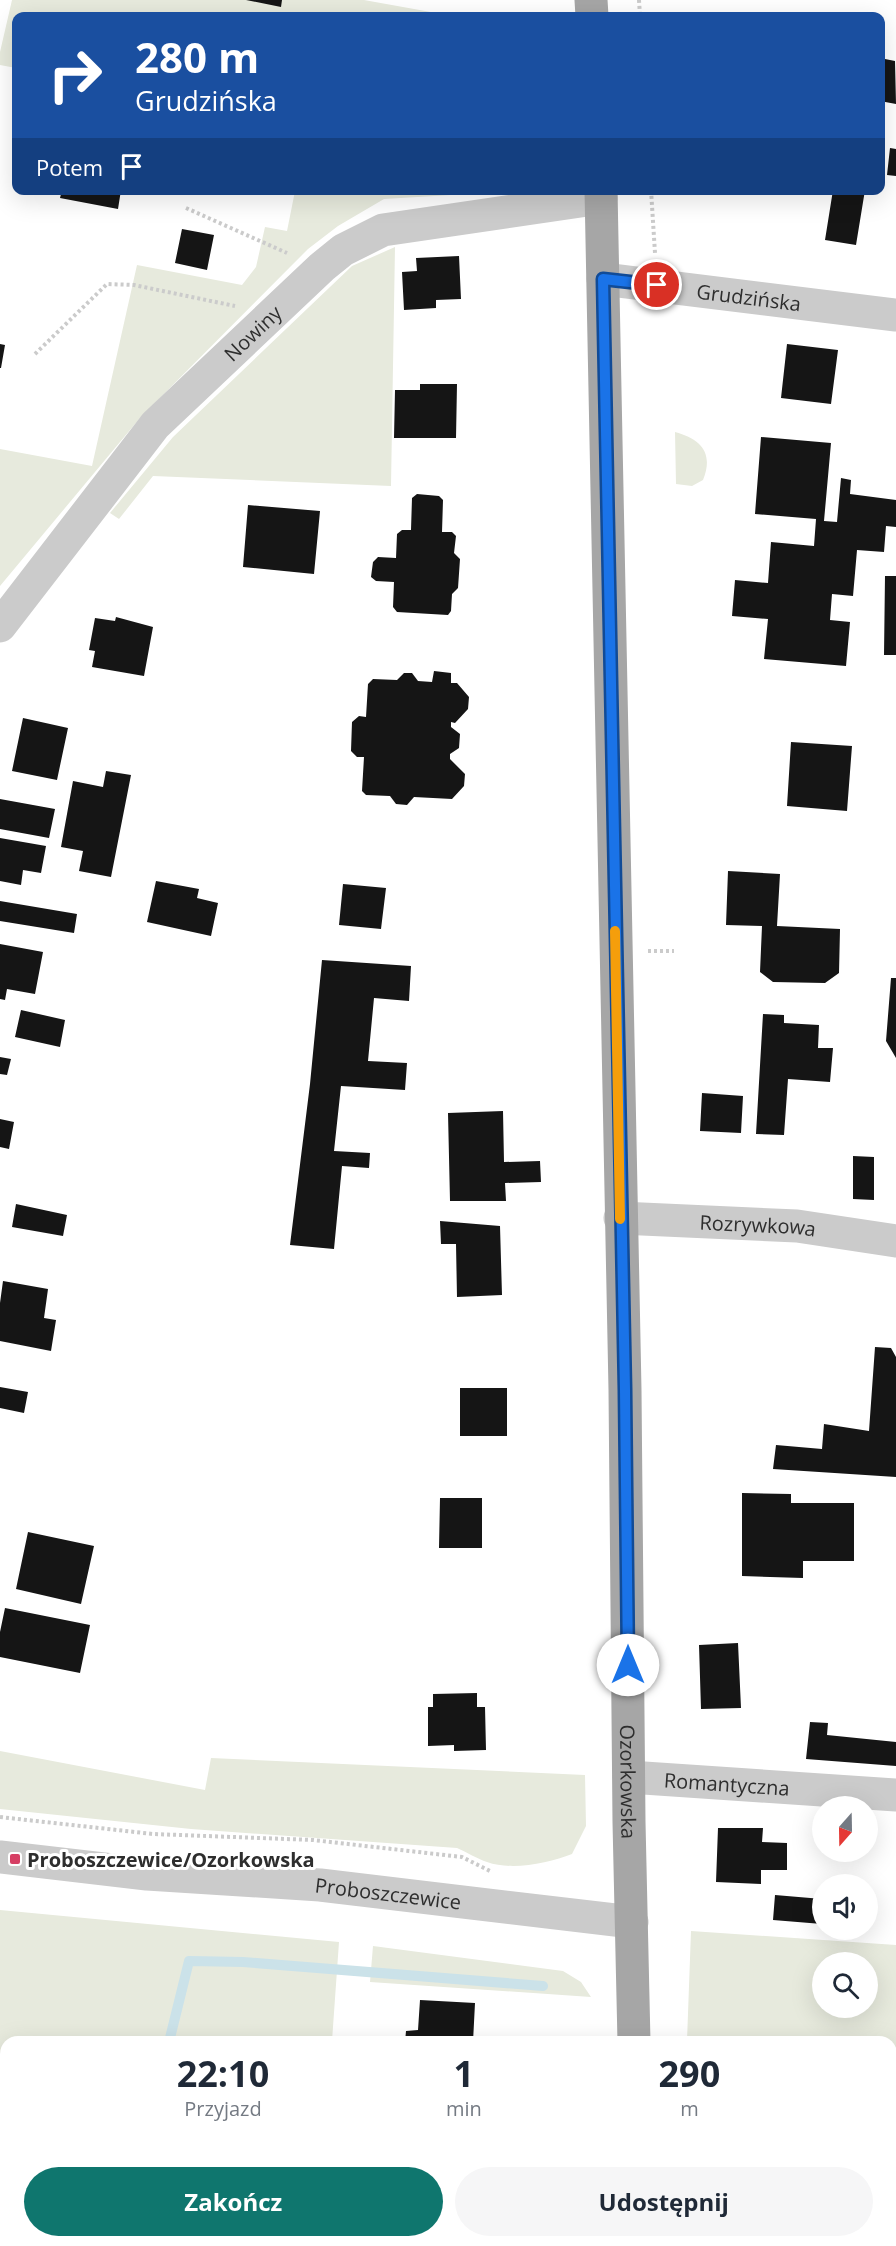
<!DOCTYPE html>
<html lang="pl">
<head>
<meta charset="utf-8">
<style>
	:root { --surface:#fff; --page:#f6f6f7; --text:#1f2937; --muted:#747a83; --accent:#0f766e }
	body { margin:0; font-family:"Open Sans",sans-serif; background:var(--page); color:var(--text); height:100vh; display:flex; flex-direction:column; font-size:22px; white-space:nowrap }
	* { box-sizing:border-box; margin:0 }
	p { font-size:20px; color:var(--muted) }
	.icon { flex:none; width:33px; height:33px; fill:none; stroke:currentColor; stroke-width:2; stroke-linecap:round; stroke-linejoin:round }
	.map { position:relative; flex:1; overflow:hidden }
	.panel { position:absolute; left:0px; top:2036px; width:897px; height:212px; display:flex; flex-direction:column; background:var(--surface); border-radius:18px 18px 0 0; box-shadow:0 6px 24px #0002 }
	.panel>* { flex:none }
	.hud { position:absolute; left:12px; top:12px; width:873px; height:183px; border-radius:12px; box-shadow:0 6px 24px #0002; background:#1a4fa0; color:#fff; overflow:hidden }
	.needle { width:39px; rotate:200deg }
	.buttons { position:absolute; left:812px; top:1796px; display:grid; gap:12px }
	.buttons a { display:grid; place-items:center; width:66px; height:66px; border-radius:50%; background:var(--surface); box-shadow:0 6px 24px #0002; font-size:30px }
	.pin { position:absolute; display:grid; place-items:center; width:51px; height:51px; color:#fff; margin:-26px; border:3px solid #fff; border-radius:50%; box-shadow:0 2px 6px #0007 }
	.me { position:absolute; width:66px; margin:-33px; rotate:0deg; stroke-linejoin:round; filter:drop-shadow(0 0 4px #0008) }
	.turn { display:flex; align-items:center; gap:21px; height:126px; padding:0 24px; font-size:27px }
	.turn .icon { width:78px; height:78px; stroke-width:2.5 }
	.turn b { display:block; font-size:42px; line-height:51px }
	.then { display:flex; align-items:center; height:57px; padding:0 24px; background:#0003; gap:12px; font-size:22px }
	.eta { display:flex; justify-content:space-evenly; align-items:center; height:102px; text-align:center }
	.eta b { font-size:36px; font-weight:700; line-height:42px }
	.cta { display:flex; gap:12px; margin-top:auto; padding:12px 24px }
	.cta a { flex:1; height:69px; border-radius:36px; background:var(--accent); color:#fff; font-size:24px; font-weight:700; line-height:69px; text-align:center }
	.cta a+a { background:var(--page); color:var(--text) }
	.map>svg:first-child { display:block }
</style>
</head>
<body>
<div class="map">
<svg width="896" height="2246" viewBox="0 0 896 2246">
	<rect width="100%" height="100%" fill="#fff"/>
	<path fill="#e7eadd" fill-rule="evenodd" d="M12,0H364L453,16H16V68L0,65V52Z
		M295,191H519L384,199L338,226L308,249L140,418L0,586V449L92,466L137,265L242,285L256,267L265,227L287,231Z
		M395,247L391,486L153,476L119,519L110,513L173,437L352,266Z
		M675,432C701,439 714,453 703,480L692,486L676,484Z
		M0,1751L205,1790L211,1758L585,1775L586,1826L572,1854C549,1863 512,1871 487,1862C477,1859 467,1852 457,1848L191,1829L0,1809Z
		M0,1910L339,1942L332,2041L6,2042V2241H112L111,2246H0Z
		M691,1931L896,1945V2246H852V2241H891V2042L687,2041ZM822,1962H867V2007H822Z
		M373,1946L563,1971L581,1982L591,1997L370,1982Z"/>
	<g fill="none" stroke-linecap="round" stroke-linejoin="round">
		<path stroke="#cbe2e9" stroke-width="10" d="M169,2042L189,1961L243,1962L543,1986
			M154,2246V2241"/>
	</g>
	<path fill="#151515" d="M246,0H282L281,7Z
		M880,58L895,61L896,104L880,101Z
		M890,148L896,149V176L887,175Z
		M62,190H121L118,209L60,198Z
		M833,190H865L856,245L825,240Z
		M182,229L214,235L207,270L175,263Z
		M459,256L461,299L436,300V308L404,310L402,272L417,271L416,258Z
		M0,344L5,345L1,368H0Z
		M787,344L838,350L831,404L781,398Z
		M420,384H457L456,438H394L395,390H420Z
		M761,437L831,443L824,521L837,522L841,478L851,480L850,494L896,500V527L886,526L884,552L857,550L853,596L832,594L830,620L850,622L846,666L764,659L768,619L732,616L735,580L768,583L771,542L814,546L816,519L755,514Z
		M417,494L439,496L443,500L442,532H452L456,536L454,553L460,559L458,588L452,594L451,611L448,615L397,612L393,607L394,582L376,581L371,577L373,562L378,557L396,558L397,534L402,530H411L412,498Z
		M248,505L320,511L314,574L243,567Z
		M885,576H896V655H884Z
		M116,617L153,627L144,676L92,667L95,651L89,650L95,618L115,621Z
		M434,671L451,673V683H457L469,697L468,709L455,723L451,722V727L460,734L459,748L450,754V759L465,774L464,786L452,799L414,797L407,805L396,804L390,796L366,795L362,791L364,757H357L351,751L352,722L359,716L366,717L368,684L373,679L397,680L404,673H412L418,681L432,682Z
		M23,718L68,728L57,780L12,771Z
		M791,742L852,746L847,811L787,806Z
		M106,771L131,775L111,877L79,871L83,851L61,847L73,781L103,787Z
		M0,799L55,809L49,838L0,829Z
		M0,838L46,846L41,873L23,870L21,885L0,881Z
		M728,871L780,874L777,926L840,929L839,973L825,983L773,982L760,972L762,926L726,925Z
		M156,881L199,889L197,898L218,903L211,936L147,922Z
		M343,884L386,888L381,929L339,925Z
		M0,901L77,914L74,933L0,921Z
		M0,944L43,952L35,994L7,989L5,1000L0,999Z
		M322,960L411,966L409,1001L374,998L368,1061L407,1063L405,1090L341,1086L334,1151L370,1153L369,1168L342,1166L334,1249L290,1245L310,1084Z
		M891,978H896V1058L886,1041Z
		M21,1010L65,1020L60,1047L15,1037Z
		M763,1014L784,1015V1023L819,1025L818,1048H833L830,1082L788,1079L784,1135L756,1134Z
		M0,1057L11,1059L7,1075L0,1074Z
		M702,1093L743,1096L741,1133L700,1131Z
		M503,1111L504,1162L540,1161L541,1182L505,1183L506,1201H450L448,1113Z
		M0,1119L14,1122L9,1149L0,1147Z
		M853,1156L874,1157V1200L853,1199Z
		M16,1204L67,1215L63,1236L12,1227Z
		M440,1221L500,1226L502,1295L457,1297L456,1244H441Z
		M3,1281L48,1289L44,1318L56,1320L51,1351L0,1341V1303Z
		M875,1347L891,1348L896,1357V1477L773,1469L776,1445L822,1449L824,1424L869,1431Z
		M0,1387L28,1392L24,1413L0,1408Z
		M460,1388H507V1436H460Z
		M742,1493L791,1494V1503H854V1561H803V1578L742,1576Z
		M440,1498H482V1548H439Z
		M28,1532L94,1546L81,1604L16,1589Z
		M5,1608L90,1625L80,1673L0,1657V1632Z
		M738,1643L741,1708L701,1709L699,1645Z
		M477,1693V1707H485L486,1750L454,1751V1745L428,1746V1707H433V1694Z
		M810,1722L828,1723L827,1735L896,1742V1766L806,1759Z
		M718,1828H763L762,1842L787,1843V1870H761V1884L716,1882Z
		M775,1895L822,1899V1924L773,1920Z
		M420,2000L475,2003L473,2042H405L406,2031L418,2030Z
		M0,2226L6,2227V2241H62L61,2246H0Z
		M810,2241H843L842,2246H810Z"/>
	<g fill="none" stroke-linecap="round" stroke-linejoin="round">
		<path stroke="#cbcbcb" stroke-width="4" stroke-dasharray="3 3" stroke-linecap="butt" d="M639,0L640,16
			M651,190L655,253
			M186,208L287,253
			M35,354L107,284L134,285L235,306
			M648,951H674
			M0,1817L153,1834L313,1840L462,1857L490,1871"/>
		<g stroke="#cbcbcb" stroke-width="33">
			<path id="s1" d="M603,279L896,315"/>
			<path id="s2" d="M0,626L155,425L322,267L343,250L383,230L601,198"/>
			<path id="s3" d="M620,1218L797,1226L896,1241"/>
			<path id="s4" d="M629,1777L896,1795"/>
			<path id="s5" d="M0,1857L147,1874L320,1885L632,1922"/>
		</g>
		<g stroke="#a6a6a6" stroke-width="33">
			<path d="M591,0L592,16"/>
			<path id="s6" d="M601,190L625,1390L629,1822L634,2042"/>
			<path d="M638,2241V2246"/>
		</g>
	</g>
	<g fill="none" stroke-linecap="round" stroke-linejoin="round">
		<g stroke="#114b97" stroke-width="15">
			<path id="route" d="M628,1665L625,1390L603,279L657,285"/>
		</g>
		<use href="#route" stroke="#1a73e8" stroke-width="10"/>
		<path stroke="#f59e0b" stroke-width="10" d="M615,931L620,1219"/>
	</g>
	<rect fill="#d63f64" stroke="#fff" stroke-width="2" x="9" y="1853" width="12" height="12" rx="3"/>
	<g text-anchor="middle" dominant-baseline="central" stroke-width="6" stroke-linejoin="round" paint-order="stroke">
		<g font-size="20" fill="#2e2e2e" stroke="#fff">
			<text stroke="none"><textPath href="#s1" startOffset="147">Grudzińska</textPath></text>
			<text stroke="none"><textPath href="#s2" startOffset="388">Nowiny</textPath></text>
			<text stroke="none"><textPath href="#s3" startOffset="138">Rozrywkowa</textPath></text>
			<text stroke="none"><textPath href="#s6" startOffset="1592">Ozorkowska</textPath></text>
			<text stroke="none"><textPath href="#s4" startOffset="98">Romantyczna</textPath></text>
			<text stroke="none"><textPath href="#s5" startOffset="390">Proboszczewice</textPath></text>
		</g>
		<g font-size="20" font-weight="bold" fill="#2e2e2e" stroke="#fff" text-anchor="start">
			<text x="27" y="1859">Proboszczewice/Ozorkowska</text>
		</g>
	</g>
</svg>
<div class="buttons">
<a><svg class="needle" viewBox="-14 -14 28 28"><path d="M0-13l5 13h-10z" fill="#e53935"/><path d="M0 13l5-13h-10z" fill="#747a83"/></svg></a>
<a><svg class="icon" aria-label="sound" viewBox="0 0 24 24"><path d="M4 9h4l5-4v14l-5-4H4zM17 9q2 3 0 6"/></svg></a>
<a><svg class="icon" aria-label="search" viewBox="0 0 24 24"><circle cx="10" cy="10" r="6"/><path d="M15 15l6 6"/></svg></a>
</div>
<div class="pin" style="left:657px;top:285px;background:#d93025"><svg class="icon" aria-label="arrive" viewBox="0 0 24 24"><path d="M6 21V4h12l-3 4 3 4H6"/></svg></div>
<svg class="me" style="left:628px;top:1665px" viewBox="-20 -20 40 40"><circle r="19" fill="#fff"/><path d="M0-13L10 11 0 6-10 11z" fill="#1a73e8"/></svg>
<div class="hud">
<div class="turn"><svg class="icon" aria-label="right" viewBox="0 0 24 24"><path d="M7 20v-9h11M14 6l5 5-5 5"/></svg><div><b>280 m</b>Grudzińska</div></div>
<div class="then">Potem<svg class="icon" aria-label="arrive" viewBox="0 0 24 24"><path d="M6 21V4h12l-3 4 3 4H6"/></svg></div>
</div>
<section class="panel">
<div class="eta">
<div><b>22:10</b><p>Przyjazd</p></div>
<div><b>1</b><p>min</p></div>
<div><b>290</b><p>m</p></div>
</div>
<div class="cta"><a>Zakończ</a><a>Udostępnij</a></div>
</section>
</div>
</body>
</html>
